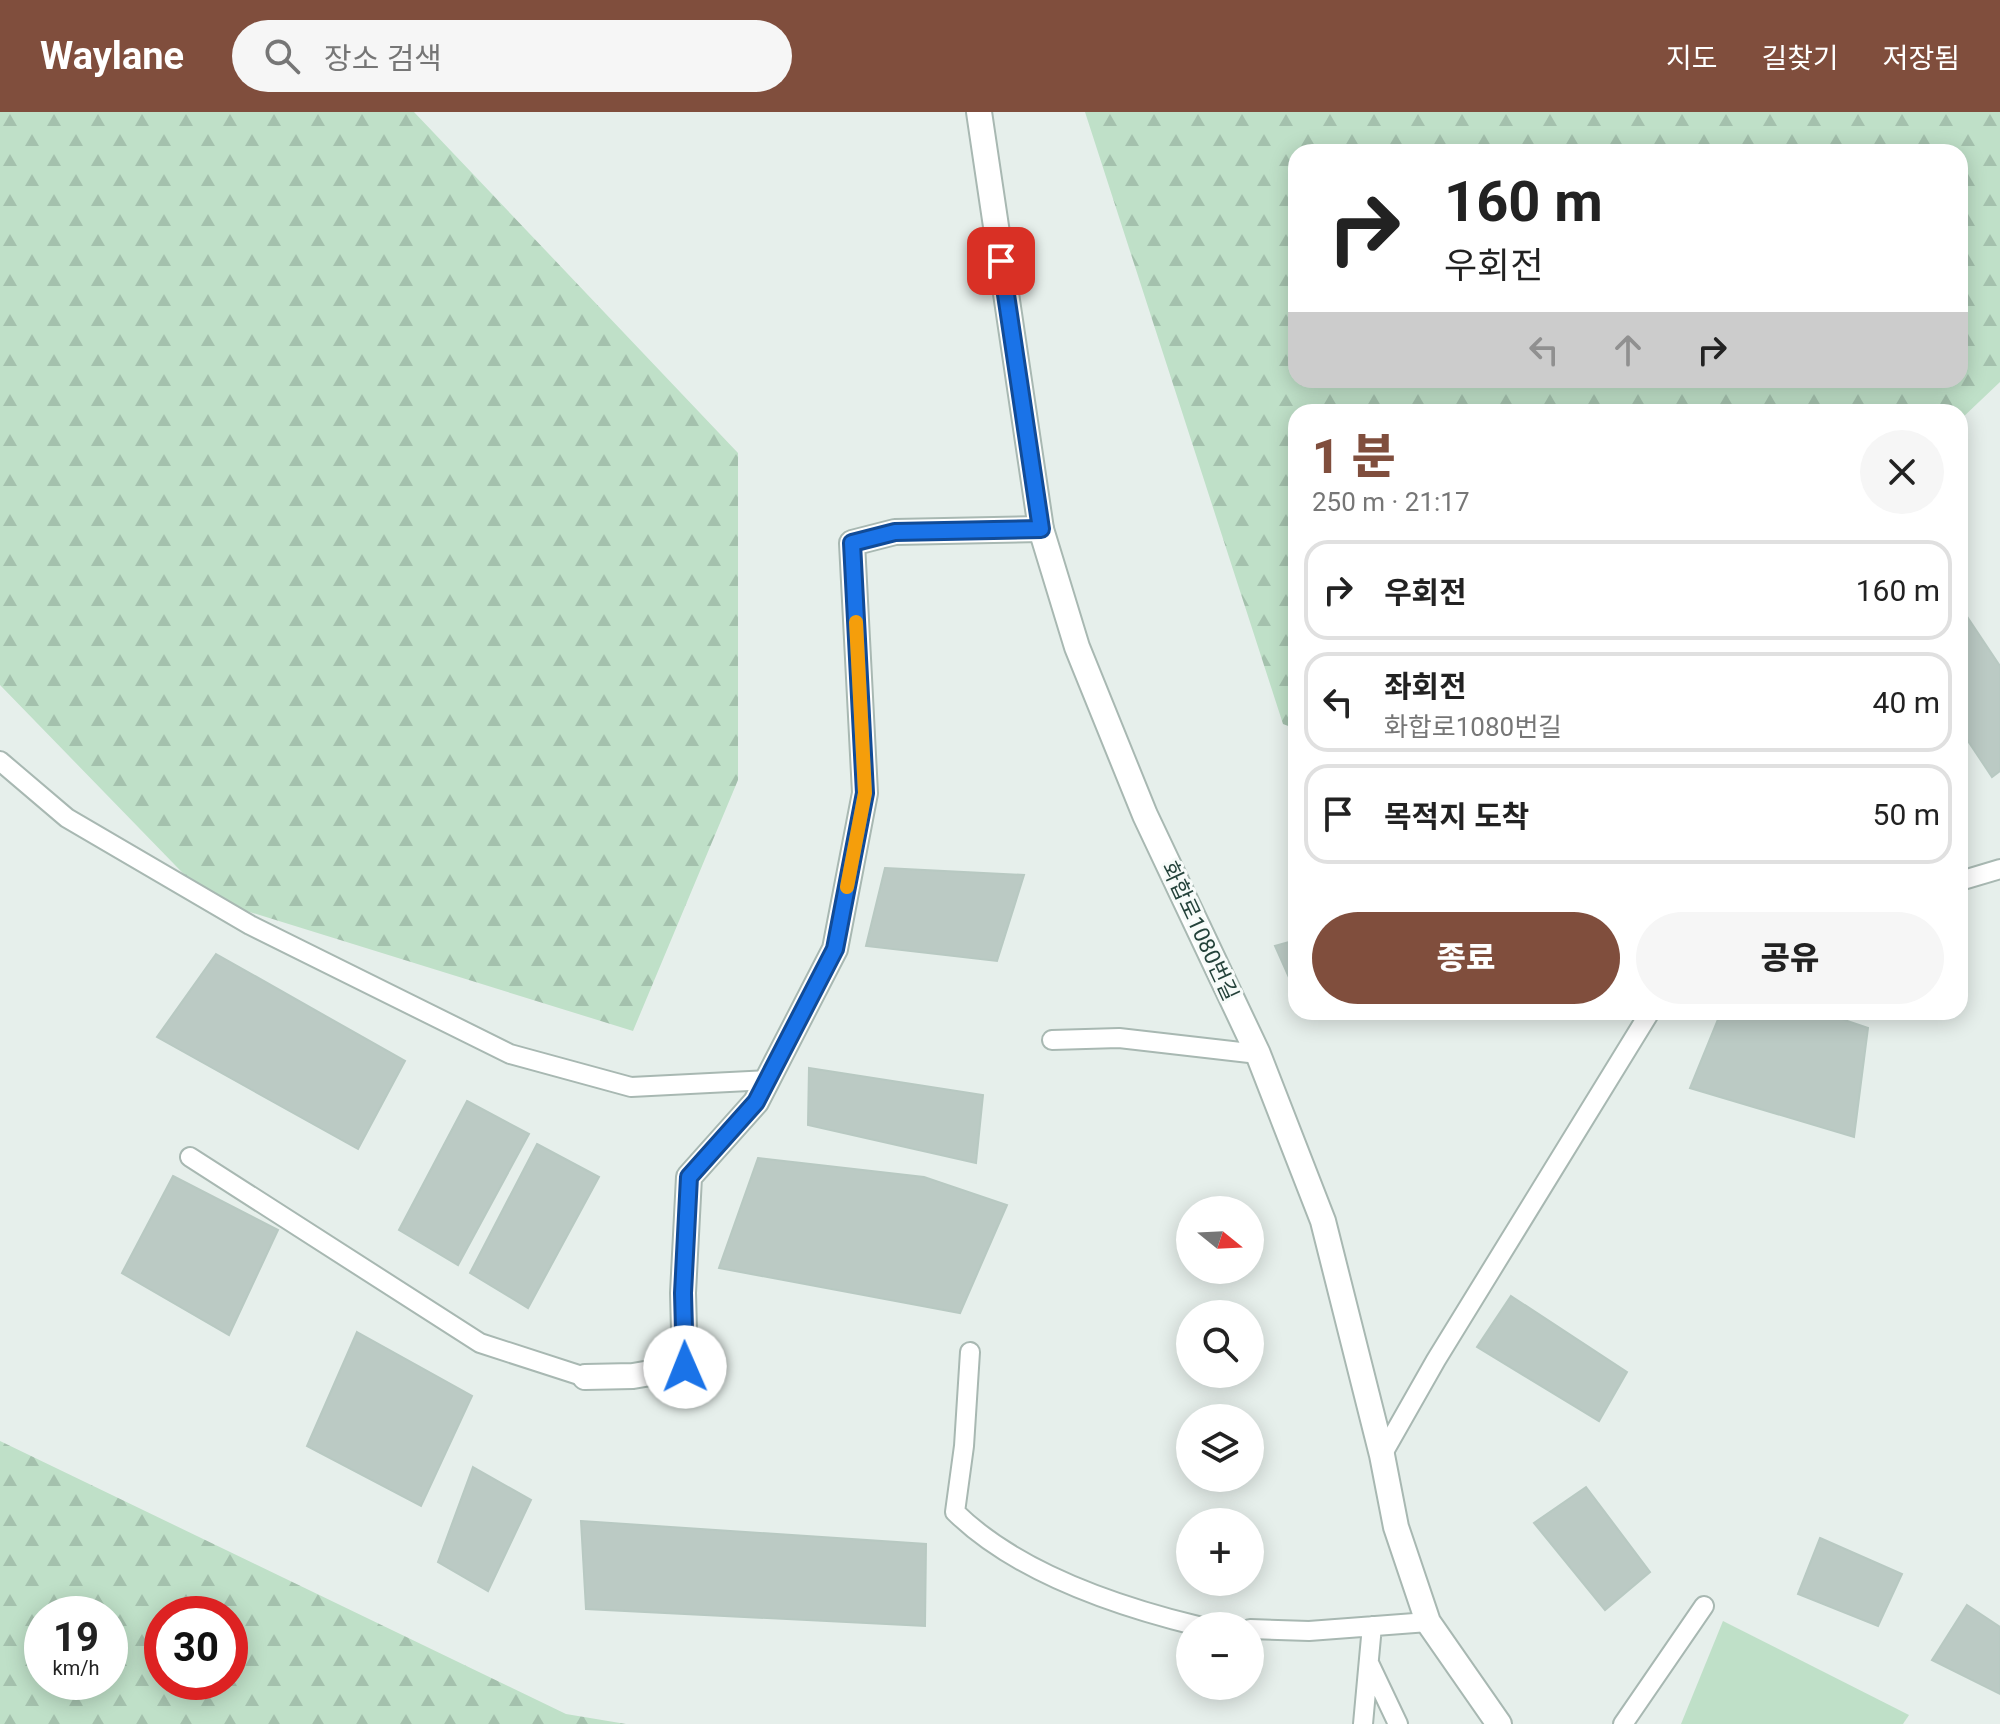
<!DOCTYPE html>
<html lang="ko">
<head>
<meta charset="utf-8">
<style>
	:root { --surface:#fff; --page:#f6f6f6; --text:#222; --muted:#767676; --line:#e0e0e0; --accent:#804e3d }
	body { margin:0; font-family:Roboto,"Noto Sans KR",sans-serif; background:var(--page); color:var(--text); height:100vh; display:flex; flex-direction:column; font-size:30px; white-space:nowrap }
	* { box-sizing:border-box; margin:0 }
	p { font-size:26px; color:var(--muted) }
	.icon { flex:none; width:44px; height:44px; fill:none; stroke:currentColor; stroke-width:2; stroke-linecap:round; stroke-linejoin:round }
	.map { position:relative; flex:1; overflow:hidden }
	.side { position:absolute; left:1288px; top:292px; width:680px; height:616px; display:flex; flex-direction:column; background:var(--surface); border-radius:24px; box-shadow:0 4px 20px #0003 }
	.side>* { flex:none }
	.hud { position:absolute; left:1288px; top:32px; width:680px; height:244px; border-radius:24px; box-shadow:0 4px 20px #0003; background:#fff; color:var(--text); overflow:hidden }
	.needle { width:52px; rotate:108deg }
	.buttons { position:absolute; left:1176px; top:1084px; display:grid; gap:16px }
	.buttons a { display:grid; place-items:center; width:88px; height:88px; border-radius:50%; background:var(--surface); box-shadow:0 4px 20px #0003; font-size:40px }
	.speed { position:absolute; left:24px; top:1484px; display:flex; gap:16px; font-size:40px; font-weight:700; text-align:center }
	.speed>* { display:grid; place-content:center; width:104px; height:104px; border-radius:50%; background:var(--surface); box-shadow:0 4px 20px #0003; line-height:1 }
	.speed small { font-size:20px; font-weight:400 }
	.speed .limit { border:12px solid #d22; background:#fff; color:#111 }
	.pin { position:absolute; display:grid; place-items:center; width:68px; height:68px; color:#fff; margin:-34px; border-radius:16px; box-shadow:0 4px 12px #0006 }
	.me { position:absolute; width:88px; margin:-44px; rotate:359deg; stroke-linejoin:round; filter:drop-shadow(0 0 6px #0008) }
	.turn { display:flex; align-items:center; gap:28px; height:168px; padding:0 24px; font-size:36px }
	.turn .icon { width:104px; height:104px; stroke-width:2.5 }
	.turn b { display:block; font-size:56px; line-height:68px }
	.lanes { display:flex; align-items:center; height:76px; padding:0 24px; background:#0003; justify-content:center; gap:40px; direction:ltr }
	.lanes .off { opacity:.35 }
	.round { display:grid; place-items:center; flex:none; width:84px; height:84px; border-radius:42px; background:var(--page) }
	.overview { display:flex; align-items:center; justify-content:space-between; height:136px; padding:0 24px }
	h1 { font-size:48px; font-weight:800; line-height:60px; color:var(--accent) }
	.action { display:flex; gap:16px; margin-top:auto; padding:16px 24px }
	.action a { flex:1; height:92px; border-radius:48px; background:var(--accent); color:#fff; font-size:32px; font-weight:800; line-height:92px; text-align:center }
	.action a+a { background:var(--page); color:var(--text) }
	ul { padding:0; list-style:none }
	li { display:flex; align-items:center; gap:24px; height:100px; margin:0 16px 12px; padding:0 8px; border:4px solid var(--line); border-radius:24px }
	li div { flex:1 }
	li b { display:block; font-size:30px }
	li em { font-style:normal }
	header { display:flex; align-items:center; gap:48px; box-sizing:border-box; height:112px; padding:0 40px; background:var(--accent); color:#fff }
	header strong { font-size:38px }
	nav { display:flex; gap:44px; margin-inline-start:auto; font-size:28px }
	.search { width:560px; height:72px; background:var(--page); display:flex; align-items:center; gap:20px; box-sizing:border-box; padding:0 28px; border-radius:44px; color:var(--muted); font-size:30px }
	.map>svg:first-child { display:block }
</style>
</head>
<body>
<header>
<strong>Waylane</strong>
<div class="search"><svg class="icon" aria-label="search" viewBox="0 0 24 24"><circle cx="10" cy="10" r="6"/><path d="M15 15l6 6"/></svg>장소 검색</div>
<nav><a>지도</a><a>길찾기</a><a>저장됨</a></nav>
</header>
<div class="map">
<svg width="2000" height="1612" viewBox="0 0 2000 1612">
	<defs>
		<pattern id="forest-firs" width="22" height="20" patternUnits="userSpaceOnUse" patternTransform="scale(2)"><rect width="22" height="20" fill="#bfe0c8"/><path d="M5 1l3.5 6h-7zM16 11l3.5 6h-7z" fill="#a4c1ad"/></pattern>
	</defs>
	<rect width="100%" height="100%" fill="#e6efeb"/>
	<path fill="#bfe0c8" d="M1723,1509L1909,1603L1903,1612H1681Z"/>
	<path fill="url(#forest-firs)" fill-rule="evenodd" d="M0,0H414L738,341V668L633,919L208,787L0,573Z
		M1085,0H2000V270L1960,308V300H1296V617L1283,612ZM1296,40H1960V268H1296Z
		M0,1329L566,1602L626,1612H0ZM42,1502H110V1570H42ZM162,1502H230V1570H162Z"/>
	<path fill="#bbcac4" stroke="#b8c9c2" stroke-width="2" d="M1960,494L2000,554V659L1992,665L1960,617Z
		M885,756L1024,763L997,849L866,834Z
		M1296,828V881L1275,834Z
		M216,842L405,949L358,1037L157,925Z
		M1721,900H1821L1868,916L1854,1025L1690,976Z
		M809,956L983,983L976,1051L808,1013Z
		M467,989L529,1022L458,1153L399,1118Z
		M537,1032L599,1065L528,1196L470,1161Z
		M758,1046L924,1065L1007,1093L960,1201L719,1156Z
		M173,1064L278,1118L229,1223L122,1161Z
		M1511,1184L1627,1260L1599,1309L1477,1235Z
		M357,1220L472,1284L421,1394L307,1334Z
		M473,1355L531,1388L488,1479L438,1450Z
		M1586,1375L1650,1460L1605,1498L1534,1411Z
		M581,1409L926,1432L925,1514L586,1497Z
		M1820,1426L1902,1462L1878,1514L1798,1482Z
		M1967,1493L2000,1515V1582L1932,1548Z"/>
	<g fill="none" stroke-linecap="round" stroke-linejoin="round">
		<g stroke="#a8b8b2" stroke-width="22">
			<path id="service" d="M0,649L67,706L250,813L510,942L631,975L767,968
				M1960,769L2000,757
				M1052,928L1119,926L1258,942
				M190,1045L480,1231L585,1265
				M970,1240L964,1334L955,1400C1016,1460 1116,1494 1198,1514
				M1382,1343L1436,1248L1650,900
				M1250,1517L1309,1519L1428,1510
				M1370,1553L1398,1612
				M1363,1612L1372,1514
				M1623,1612L1704,1494"/>
		</g>
		<g stroke="#a8b8b2" stroke-width="28">
			<path id="minor" d="M585,1265L633,1264L685,1255L683,1181L689,1065L756,990L835,837L865,681L852,431L895,420L1041,417"/>
		</g>
		<g stroke="#a8b8b2" stroke-width="28">
			<path id="tertiary" d="M979,0L1041,417L1077,535L1145,703L1258,942L1323,1109L1382,1343L1396,1415L1428,1510L1499,1612"/>
		</g>
		<use href="#service" stroke="#fff" stroke-width="18"/>
		<use href="#minor" stroke="#fff" stroke-width="24"/>
		<use href="#tertiary" stroke="#fff" stroke-width="24"/>
	</g>
	<g fill="none" stroke-linecap="round" stroke-linejoin="round">
		<g stroke="#114b97" stroke-width="20">
			<path id="route" d="M685,1255L683,1181L689,1065L756,990L835,837L865,681L852,431L895,420L1041,417L1001,149"/>
		</g>
		<use href="#route" stroke="#1a73e8" stroke-width="14"/>
		<path stroke="#f59e0b" stroke-width="14" d="M847,775L865,681L856,510"/>
	</g>
	<g text-anchor="middle" dominant-baseline="central" stroke-width="6" stroke-linejoin="round" paint-order="stroke">
		<g font-size="22" fill="#24423a" stroke="#f7fbf9">
			<text transform="translate(1200 819) rotate(65)">화합로1080번길</text>
		</g>
	</g>
</svg>
<div class="buttons">
<a><svg class="needle" viewBox="-14 -14 28 28"><path d="M0-13l5 13h-10z" fill="#e53935"/><path d="M0 13l5-13h-10z" fill="#767676"/></svg></a>
<a><svg class="icon" aria-label="search" viewBox="0 0 24 24"><circle cx="10" cy="10" r="6"/><path d="M15 15l6 6"/></svg></a>
<a><svg class="icon" aria-label="layers" viewBox="0 0 24 24"><path d="M12 4l9 5-9 5-9-5zM3 14l9 5 9-5"/></svg></a>
<a>+</a>
<a>−</a>
</div>
<div class="speed"><div>19<small>km/h</small></div><div class="limit">30</div></div>
<div class="pin" style="left:1001px;top:149px;background:#d93025"><svg class="icon" aria-label="arrive" viewBox="0 0 24 24"><path d="M6 21V4h12l-3 4 3 4H6"/></svg></div>
<svg class="me" style="left:685px;top:1255px" viewBox="-20 -20 40 40"><circle r="19" fill="#fff"/><path d="M0-13L10 11 0 6-10 11z" fill="#1a73e8"/></svg>
<div class="hud">
<div class="turn"><svg class="icon" aria-label="right" viewBox="0 0 24 24"><path d="M7 20v-9h11M14 6l5 5-5 5"/></svg><div><b>160 m</b>우회전</div></div>
<div class="lanes"><svg class="icon off" aria-label="left" viewBox="0 0 24 24"><path d="M17 20v-9H6M10 6l-5 5 5 5"/></svg><svg class="icon off" aria-label="ahead" viewBox="0 0 24 24"><path d="M12 20V5M6 11l6-6 6 6"/></svg><svg class="icon" aria-label="right" viewBox="0 0 24 24"><path d="M7 20v-9h11M14 6l5 5-5 5"/></svg></div>
</div>
<section class="side">
<div class="overview"><div><h1>1 분</h1><p>250 m · 21:17</p></div><a class="round"><svg class="icon" aria-label="close" viewBox="0 0 24 24"><path d="M6 6l12 12M18 6L6 18"/></svg></a></div>
<ul>
<li><svg class="icon" aria-label="right" viewBox="0 0 24 24"><path d="M7 20v-9h11M14 6l5 5-5 5"/></svg><div><b>우회전</b></div><em>160 m</em></li>
<li><svg class="icon" aria-label="left" viewBox="0 0 24 24"><path d="M17 20v-9H6M10 6l-5 5 5 5"/></svg><div><b>좌회전</b><p>화합로1080번길</p></div><em>40 m</em></li>
<li><svg class="icon" aria-label="arrive" viewBox="0 0 24 24"><path d="M6 21V4h12l-3 4 3 4H6"/></svg><div><b>목적지 도착</b></div><em>50 m</em></li>
</ul>
<div class="action"><a>종료</a><a>공유</a></div>
</section>
</div>
</body>
</html>
